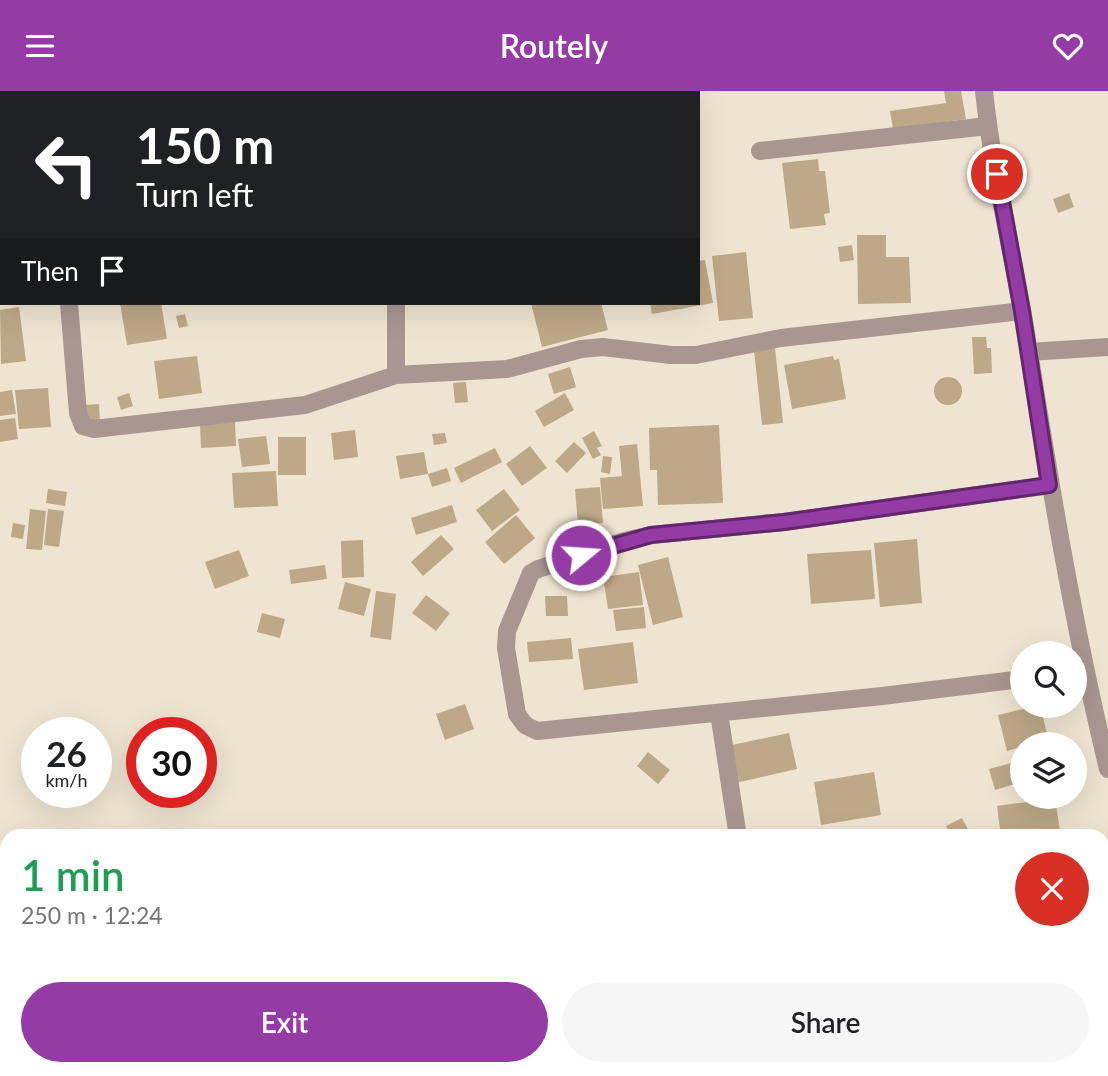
<!DOCTYPE html>
<html lang="en">
<head>
<meta charset="utf-8">
<style>
	:root { --surface:#fff; --page:#f6f6f6; --text:#202124; --muted:#757577; --accent:#953ba6 }
	body { margin:0; font-family:Lato,sans-serif; background:var(--page); color:var(--text); height:100vh; display:flex; flex-direction:column; font-size:26px; white-space:nowrap }
	* { box-sizing:border-box; margin:0 }
	p { font-size:23px; color:var(--muted) }
	.icon { flex:none; width:38px; height:38px; fill:none; stroke:currentColor; stroke-width:2; stroke-linecap:round; stroke-linejoin:round }
	.map { position:relative; flex:1; overflow:hidden }
	.sheet { position:absolute; left:0px; top:738px; width:1110px; height:247px; display:flex; flex-direction:column; background:var(--surface); border-radius:21px 21px 0 0; box-shadow:0 7px 28px #0002 }
	.sheet>* { flex:none }
	.top-card { position:absolute; left:0px; top:0px; width:700px; height:214px; box-shadow:0 7px 28px #0002; background:#202124; color:#fff; overflow:hidden }
	.controls { position:absolute; left:1010px; top:550px; display:grid; gap:14px }
	.controls a { display:grid; place-items:center; width:77px; height:77px; border-radius:50%; background:var(--surface); box-shadow:0 7px 28px #0002; font-size:35px }
	.speed { position:absolute; left:21px; top:626px; display:flex; gap:14px; font-size:35px; font-weight:700; text-align:center }
	.speed>* { display:grid; place-content:center; width:91px; height:91px; border-radius:50%; background:var(--surface); box-shadow:0 7px 28px #0002; line-height:1 }
	.speed small { font-size:18px; font-weight:400 }
	.speed .limit { border:10px solid #d22; background:#fff; color:#111 }
	.pin { position:absolute; display:grid; place-items:center; width:60px; height:60px; color:#fff; margin:-30px; border:4px solid #fff; border-radius:50%; box-shadow:0 2px 7px #0007 }
	.me { position:absolute; width:77px; margin:-38px; rotate:72deg; stroke-linejoin:round; filter:drop-shadow(0 0 5px #0008) }
	.turn { display:flex; align-items:center; gap:24px; height:147px; padding:0 21px; font-size:32px }
	.turn .icon { width:91px; height:91px; stroke-width:2.5 }
	.turn b { display:block; font-size:49px; line-height:60px }
	.then { display:flex; align-items:center; height:66px; padding:0 21px; background:#0003; gap:14px; font-size:26px }
	.round { display:grid; place-items:center; flex:none; width:74px; height:74px; border-radius:37px; background:var(--page) }
	.summary { display:flex; align-items:center; justify-content:space-between; height:119px; padding:0 21px }
	h1 { font-size:42px; font-weight:600; line-height:52px; color:#1e9e55 }
	.cta { display:flex; gap:14px; margin-top:auto; padding:14px 21px }
	.cta a { flex:1; height:80px; border-radius:42px; background:var(--accent); color:#fff; font-size:28px; font-weight:600; line-height:80px; text-align:center }
	.cta a+a { background:var(--page); color:var(--text) }
	header { display:flex; justify-content:space-between; align-items:center; height:91px; padding:0 21px; background:var(--accent); color:#fff; font-size:32px; font-weight:600 }
	.map>svg:first-child { display:block }
</style>
</head>
<body>
<header><svg class="icon" aria-label="menu" viewBox="0 0 24 24"><path d="M4 6h16M4 12h16M4 18h16"/></svg>Routely<svg class="icon" aria-label="heart" viewBox="0 0 24 24"><path d="M12 20l-8-8c-3-5 5-10 8-4 3-6 11-1 8 4z"/></svg></header>
<div class="map">
<svg width="1108" height="985" viewBox="0 0 1108 985">
	<rect width="100%" height="100%" fill="#efe4d1"/>
	<path fill="#bda887" d="M944,0H961L966,28L893,38L890,20L946,12Z
		M818,68L819,80H825L830,122L824,123L826,134L790,138L782,72Z
		M1069,102L1074,116L1058,122L1053,108Z
		M857,144H886V166H909L911,212L858,213Z
		M852,154L854,169L840,171L838,156Z
		M746,161L753,227L719,230L712,165Z
		M705,169L713,212L652,223L650,212H698V170Z
		M120,212H161L167,248L127,254Z
		M531,212H601L608,239L542,256Z
		M19,216L26,270L1,273L0,219Z
		M185,223L188,235L179,237L176,225Z
		M972,246H986L987,257H991L992,282L974,283Z
		M775,257L783,332L762,334L754,259Z
		M197,265L202,302L159,308L154,270Z
		M833,265L834,269L839,268L846,308L792,318L784,274Z
		M570,276L576,296L554,303L548,283Z
		M934 300a14 14 0 1 1 28 0a14 14 0 1 1-28 0Z
		M466,291L468,311L455,312L453,292Z
		M48,297L51,336L19,338L15,299Z
		M12,299L16,323L0,325V301Z
		M129,302L133,315L121,319L117,306Z
		M565,302L574,319L544,336L535,320Z
		M99,313L100,331L85,332L84,314Z
		M15,327L18,348L0,351V329Z
		M235,331L236,355L201,357L200,333Z
		M719,334L723,412L658,414L657,379H650L649,337Z
		M355,339L358,366L334,369L331,342Z
		M594,340L602,355L597,357L601,364L593,368L582,347Z
		M445,342L447,352L434,354L432,343Z
		M266,345L270,373L242,376L238,348Z
		M278,346H306V384H278Z
		M574,351L586,362L567,382L555,370Z
		M637,353L643,415L603,418L600,387L622,385L619,355Z
		M530,355L547,377L522,395L506,373Z
		M495,357L502,371L461,392L454,377Z
		M424,361L428,383L400,388L396,365Z
		M603,365L612,366L610,383L601,381Z
		M447,377L451,390L432,396L428,383Z
		M276,380L278,415L234,417L232,382Z
		M600,396L603,432L578,434L575,398Z
		M48,398L67,401L65,415L46,412Z
		M504,398L520,419L492,440L476,419Z
		M452,414L457,431L416,444L411,427Z
		M30,418L46,420L42,459L26,458Z
		M48,418L64,420L59,456L44,454Z
		M516,424L535,447L504,473L485,451Z
		M13,432L25,434L23,448L11,446Z
		M441,444L454,458L423,485L411,471Z
		M917,448L922,512L880,516L874,452Z
		M363,449L364,486L342,487L341,450Z
		M239,459L249,485L215,498L205,471Z
		M871,459L875,508L811,513L807,463Z
		M668,466L683,526L653,534L638,474Z
		M325,474L327,488L291,493L289,479Z
		M639,481L643,514L608,518L603,486Z
		M345,491L371,498L364,525L338,518Z
		M376,500L396,503L391,549L370,546Z
		M426,504L450,522L436,540L412,522Z
		M545,505H567L568,525H546Z
		M644,516L646,537L616,540L613,519Z
		M262,522L285,528L280,547L257,541Z
		M571,547L573,568L529,571L527,551Z
		M633,551L638,592L584,599L578,558Z
		M465,613L474,638L445,649L436,623Z
		M1040,614L1049,650L1022,653V656L1007,660L998,624Z
		M789,642L797,678L735,692L727,655Z
		M648,661L670,679L658,693L637,675Z
		M1015,671L1021,691L995,699L989,678Z
		M874,681L881,724L821,734L814,691Z
		M1055,707L1060,740L1021,746H1001L997,715Z
		M962,727L972,746H951L946,735Z
		M1108,836V855L1102,856V837Z
		M93,978H116V985H90Z
		M183,978H224L223,985H182Z
		M232,978H263L261,985H231Z
		M702,978H738L737,985H701Z
		M916,978H922L933,982L932,985H913Z
		M995,978H1053L1068,982L1067,985H993Z
		M1081,978H1087L1107,985H1079Z"/>
	<g fill="none" stroke-linecap="round" stroke-linejoin="round">
		<path stroke="#a89790" stroke-width="18" d="M405,0V2
			M984,0C992,77 1011,153 1024,230C1048,380 1072,530 1108,678
			M36,2L43,0
			M0,11H2
			M760,60L988,35
			M69,212L78,322L83,335L94,338L305,314L396,284L507,278L581,258L603,256L671,264H696L781,247L1022,220
			M396,212V284
			M1029,261L1108,256
			M1022,588L882,605L537,640L525,634L517,623L506,557L507,540L531,482L538,478L624,450L651,444L784,431L1050,394
			M719,622L738,746
			M0,797L5,806L7,817
			M117,978L120,985
			M396,978L404,985
			M765,978V985
			M27,985L29,978"/>
	</g>
	<g fill="none" stroke-linecap="round" stroke-linejoin="round">
		<g stroke="#61266c" stroke-width="18">
			<path id="route" d="M581,464L651,444L784,431L1049,394L1022,220L997,83"/>
		</g>
		<use href="#route" stroke="#953ba6" stroke-width="12"/>
	</g>
</svg>
<div class="controls">
<a><svg class="icon" aria-label="search" viewBox="0 0 24 24"><circle cx="10" cy="10" r="6"/><path d="M15 15l6 6"/></svg></a>
<a><svg class="icon" aria-label="layers" viewBox="0 0 24 24"><path d="M12 4l9 5-9 5-9-5zM3 14l9 5 9-5"/></svg></a>
</div>
<div class="speed"><div>26<small>km/h</small></div><div class="limit">30</div></div>
<div class="pin" style="left:997px;top:83px;background:#d93025"><svg class="icon" aria-label="arrive" viewBox="0 0 24 24"><path d="M6 21V4h12l-3 4 3 4H6"/></svg></div>
<svg class="me" style="left:581px;top:464px" viewBox="-20 -20 40 40"><circle r="17" fill="#953ba6" stroke="#fff" stroke-width="3"/><path d="M0-11L8 9 0 5-8 9z" fill="#fff"/></svg>
<div class="top-card">
<div class="turn"><svg class="icon" aria-label="left" viewBox="0 0 24 24"><path d="M17 20v-9H6M10 6l-5 5 5 5"/></svg><div><b>150 m</b>Turn left</div></div>
<div class="then">Then<svg class="icon" aria-label="arrive" viewBox="0 0 24 24"><path d="M6 21V4h12l-3 4 3 4H6"/></svg></div>
</div>
<section class="sheet">
<div class="summary"><div><h1>1 min</h1><p>250 m · 12:24</p></div><a class="round" style="background:#d93025;color:#fff"><svg class="icon" aria-label="close" viewBox="0 0 24 24"><path d="M6 6l12 12M18 6L6 18"/></svg></a></div>
<div class="cta"><a>Exit</a><a>Share</a></div>
</section>
</div>
</body>
</html>
